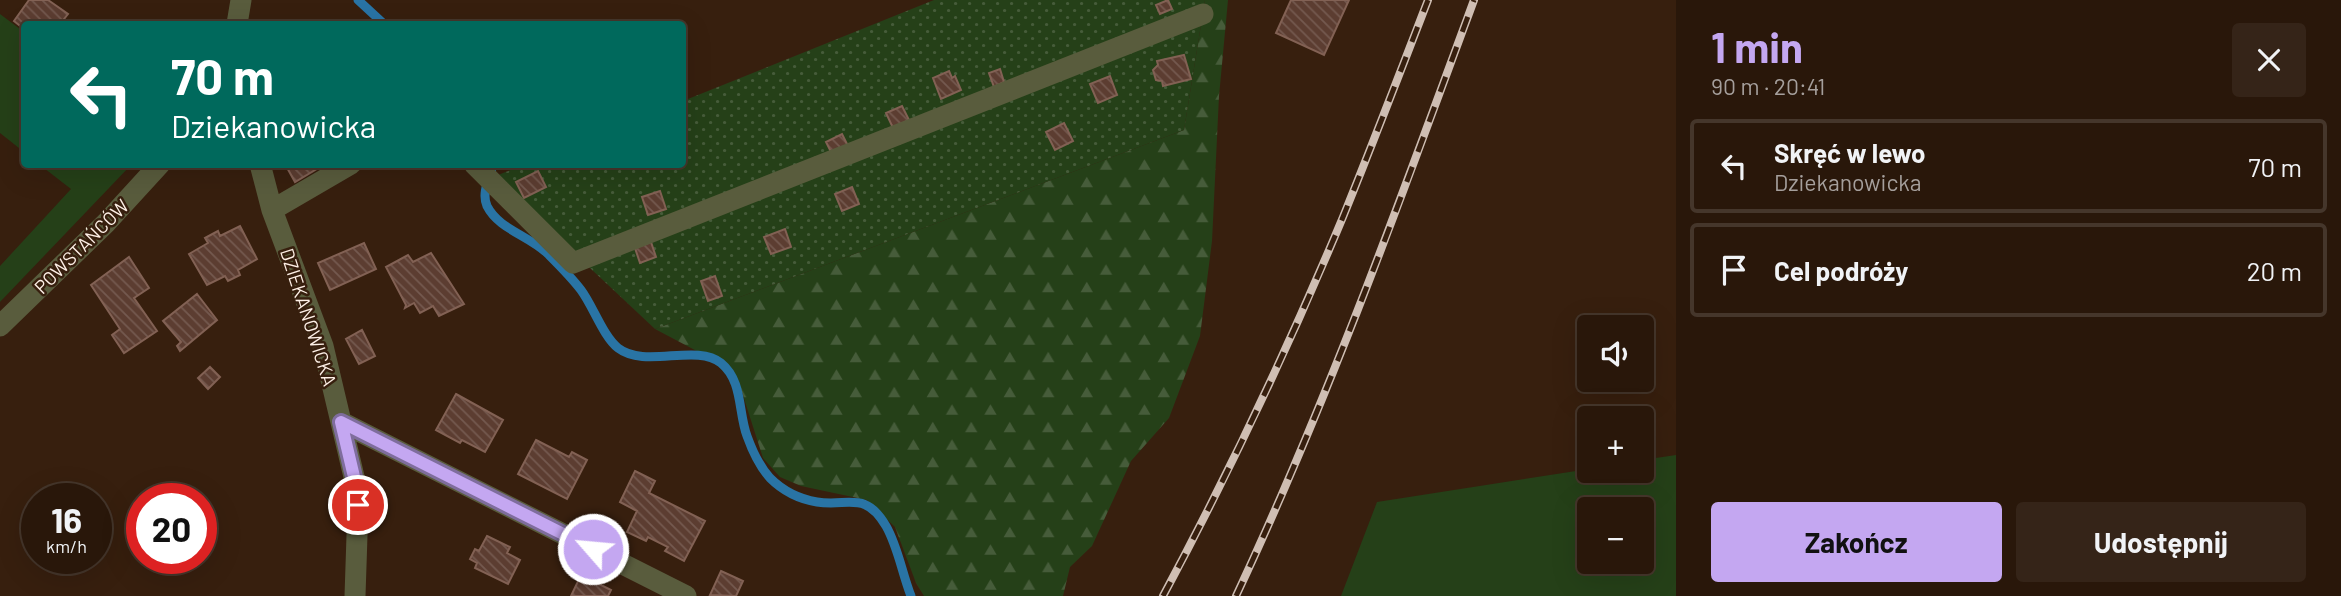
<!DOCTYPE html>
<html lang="pl">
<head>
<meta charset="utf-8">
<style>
	:root { --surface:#29170a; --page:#352418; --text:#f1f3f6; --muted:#a59f9c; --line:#45362b; --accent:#c4a7f1 }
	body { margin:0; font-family:Barlow,sans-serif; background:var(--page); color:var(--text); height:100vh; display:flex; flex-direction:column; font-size:26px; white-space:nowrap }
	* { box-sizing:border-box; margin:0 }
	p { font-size:23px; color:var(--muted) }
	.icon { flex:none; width:38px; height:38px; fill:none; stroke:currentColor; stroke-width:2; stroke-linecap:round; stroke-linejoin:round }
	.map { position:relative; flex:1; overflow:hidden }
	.panel { display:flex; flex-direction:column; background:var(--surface); width:665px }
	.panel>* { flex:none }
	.hud { position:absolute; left:21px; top:21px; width:665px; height:147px; border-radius:7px; box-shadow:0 7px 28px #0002,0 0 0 2px var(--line); background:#00695c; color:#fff; overflow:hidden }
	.tools { position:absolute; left:1577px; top:315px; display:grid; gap:14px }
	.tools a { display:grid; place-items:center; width:77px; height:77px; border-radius:7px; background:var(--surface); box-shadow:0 7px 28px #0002,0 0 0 2px var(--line); font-size:35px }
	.speed { position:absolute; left:21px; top:483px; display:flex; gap:14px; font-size:35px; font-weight:700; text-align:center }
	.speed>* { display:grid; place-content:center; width:91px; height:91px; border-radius:50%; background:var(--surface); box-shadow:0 7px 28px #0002,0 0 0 2px var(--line); line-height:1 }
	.speed small { font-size:18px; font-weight:400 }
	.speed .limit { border:10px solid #d22; background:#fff; color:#111 }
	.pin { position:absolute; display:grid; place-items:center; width:60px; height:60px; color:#fff; margin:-30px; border:4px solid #fff; border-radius:50%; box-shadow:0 2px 7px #0007 }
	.me { position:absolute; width:77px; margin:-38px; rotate:297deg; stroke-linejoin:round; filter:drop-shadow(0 0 5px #0008) }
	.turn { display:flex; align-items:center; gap:24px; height:147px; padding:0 35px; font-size:32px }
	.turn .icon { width:91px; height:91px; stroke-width:2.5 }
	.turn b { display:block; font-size:49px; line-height:60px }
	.round { display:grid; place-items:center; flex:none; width:74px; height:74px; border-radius:7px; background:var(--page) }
	.head { display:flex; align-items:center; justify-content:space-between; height:119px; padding:0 35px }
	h1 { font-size:42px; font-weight:700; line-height:52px; color:var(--accent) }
	.cta { display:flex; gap:14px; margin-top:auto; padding:14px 35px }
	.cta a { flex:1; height:80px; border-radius:7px; background:var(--accent); color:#111; font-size:28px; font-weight:700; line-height:80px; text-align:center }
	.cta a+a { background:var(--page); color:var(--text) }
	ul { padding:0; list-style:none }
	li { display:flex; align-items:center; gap:21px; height:94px; margin:0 14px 10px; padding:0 21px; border:4px solid var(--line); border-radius:7px }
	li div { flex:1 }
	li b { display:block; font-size:26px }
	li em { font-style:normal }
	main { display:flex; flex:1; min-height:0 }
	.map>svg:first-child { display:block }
</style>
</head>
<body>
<main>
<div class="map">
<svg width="1676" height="596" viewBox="0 0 1676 596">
	<defs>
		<pattern id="forest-firs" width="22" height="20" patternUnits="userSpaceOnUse" patternTransform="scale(1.75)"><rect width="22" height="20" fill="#254018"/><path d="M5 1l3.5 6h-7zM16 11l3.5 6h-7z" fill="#465c3a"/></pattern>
		<pattern id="garden-dots" width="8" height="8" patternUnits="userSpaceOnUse" patternTransform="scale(1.75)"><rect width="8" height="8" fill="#254018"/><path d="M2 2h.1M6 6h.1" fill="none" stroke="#465c3a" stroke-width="1.8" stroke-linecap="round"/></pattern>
		<pattern id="building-back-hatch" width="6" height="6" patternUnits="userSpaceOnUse" patternTransform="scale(1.75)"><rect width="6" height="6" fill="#5c3d31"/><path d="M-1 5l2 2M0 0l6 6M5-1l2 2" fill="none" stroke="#74594f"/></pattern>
	</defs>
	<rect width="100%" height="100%" fill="#371f0e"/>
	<path fill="#254018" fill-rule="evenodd" d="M0,14L24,32V152L0,133Z
		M40,165H131L0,302V266L71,189Z
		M1676,455V596H1341L1377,502L1589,469V471H1642V460ZM1589,509H1642V562H1589Z"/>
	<path fill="url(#forest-firs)" d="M1205,0H1228L1219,96L1212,241L1200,336L1169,418L1131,461L1092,546L1070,567L1063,596H924L916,583L895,527L867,500L801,486L780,477L763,458L741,389L710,358L655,329L1184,130Z"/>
	<path fill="url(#garden-dots)" d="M934,0H1205L1184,130L655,329L493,177L523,165L682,164L683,101Z"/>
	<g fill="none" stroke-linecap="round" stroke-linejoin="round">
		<path stroke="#2974a5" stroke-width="9" d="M358,0L384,24
			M493,164C490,177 481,193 487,206C499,230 531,236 549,255C560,266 572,278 581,290C593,306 603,336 618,348C645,369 696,343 721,363C743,381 738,412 747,436C752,450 760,467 770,478C782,490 799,499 817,502C848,507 865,490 886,526C898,547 902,573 911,596"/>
	</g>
	<path fill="url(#building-back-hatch)" stroke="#826154" stroke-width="2" d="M29,0H48L68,14L60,24H24V29L14,21Z
		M1168,0L1172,9L1160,14L1156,5Z
		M1291,0H1349L1324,55L1276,33Z
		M1184,55L1191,79L1163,86L1162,81L1156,80L1153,70L1158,65L1157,61Z
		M1000,69L1004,82L994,87L989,73Z
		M949,71L952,78L955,76L961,90L941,99L933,78Z
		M1110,76L1117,95L1098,103L1090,84Z
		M902,106L909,120L893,128L886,113Z
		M1064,123L1073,141L1055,150L1046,132Z
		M842,134L848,146L832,154L826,142Z
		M285,164H325L295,182Z
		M538,171L546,187L524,198L516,182Z
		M852,187L859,204L842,211L835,194Z
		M660,191L666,209L648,215L642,197Z
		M240,226L257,259L238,270L240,275L228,281L225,276L207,285L189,254L208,243L205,238L218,231L220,236Z
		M785,229L791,247L771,254L764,237Z
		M651,242L656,257L640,263L635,248Z
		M364,243L376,269L330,290L318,263Z
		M431,253L464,304L439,316L433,306L420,313L414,303L405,308L406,305L386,267L408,255L413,262Z
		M129,257L149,288L134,298L157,331L124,353L112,335L120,329L91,285Z
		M715,276L722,296L708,301L701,281Z
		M197,294L217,320L180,351L177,346L181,342L163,321Z
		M362,330L375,356L359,364L346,339Z
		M210,367L220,377L208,389L198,378Z
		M456,394L503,420L485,452L462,440L460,443L436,430Z
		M536,440L569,457L572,452L587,460L567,499L518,474Z
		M635,471L655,481L649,493L705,521L684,561L665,551L668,547L648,537L646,541L627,532L637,511L620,502Z
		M487,536L510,547L507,553L520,560L508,584L475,568L477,563L470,559L475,549L479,551Z
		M721,571L743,581L736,596L710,595Z
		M581,575L611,590L608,596H571Z"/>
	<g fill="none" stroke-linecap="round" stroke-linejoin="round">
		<path stroke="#595c3d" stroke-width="21" d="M237,24L241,0
			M260,164L272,210L323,346L355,481L358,505L355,596
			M474,164L573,263L1203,14
			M272,210L351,164
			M0,326L106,223L160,164
			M341,422L686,596"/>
		<g stroke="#cfbeb3" stroke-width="8">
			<path id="rail" d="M1163,596C1229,473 1289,346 1343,217C1372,145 1400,73 1428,0
				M1236,596C1327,402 1400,201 1474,0"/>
		</g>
		<use href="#rail" stroke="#371f0e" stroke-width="5" stroke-dasharray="16" stroke-linecap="butt"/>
	</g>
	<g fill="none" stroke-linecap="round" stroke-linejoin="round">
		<g stroke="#7f6d9d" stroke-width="18">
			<path id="route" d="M358,505L355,481L341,422L593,549"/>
		</g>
		<use href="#route" stroke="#c4a7f1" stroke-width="12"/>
	</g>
	<g text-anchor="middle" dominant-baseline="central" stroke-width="5" stroke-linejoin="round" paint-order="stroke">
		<g font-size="19" fill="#fef0e7" stroke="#371f0e">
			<text transform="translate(81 246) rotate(-45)">POWSTAŃCÓW</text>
			<text transform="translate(309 317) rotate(72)">DZIEKANOWICKA</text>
		</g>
	</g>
</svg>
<div class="tools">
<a><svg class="icon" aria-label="sound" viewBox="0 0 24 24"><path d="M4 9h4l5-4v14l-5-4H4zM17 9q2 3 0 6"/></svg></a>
<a>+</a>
<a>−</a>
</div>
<div class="speed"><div>16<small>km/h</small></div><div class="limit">20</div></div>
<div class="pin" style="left:358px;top:505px;background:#d93025"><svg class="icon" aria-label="arrive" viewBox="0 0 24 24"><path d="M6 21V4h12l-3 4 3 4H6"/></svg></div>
<svg class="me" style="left:593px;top:549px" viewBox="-20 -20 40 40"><circle r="17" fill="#c4a7f1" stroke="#fff" stroke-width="3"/><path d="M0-11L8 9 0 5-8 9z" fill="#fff"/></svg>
<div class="hud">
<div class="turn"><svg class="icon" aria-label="left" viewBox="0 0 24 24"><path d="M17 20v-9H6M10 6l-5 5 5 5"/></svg><div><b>70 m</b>Dziekanowicka</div></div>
</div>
</div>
<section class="panel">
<div class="head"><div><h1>1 min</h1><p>90 m · 20:41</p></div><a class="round"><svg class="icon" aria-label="close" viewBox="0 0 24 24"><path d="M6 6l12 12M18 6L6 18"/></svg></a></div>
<ul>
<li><svg class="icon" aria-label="left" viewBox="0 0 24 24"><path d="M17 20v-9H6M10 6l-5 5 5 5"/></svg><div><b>Skręć w lewo</b><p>Dziekanowicka</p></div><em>70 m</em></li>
<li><svg class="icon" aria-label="arrive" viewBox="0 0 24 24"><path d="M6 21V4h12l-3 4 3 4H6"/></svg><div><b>Cel podróży</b></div><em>20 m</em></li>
</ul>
<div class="cta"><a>Zakończ</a><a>Udostępnij</a></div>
</section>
</main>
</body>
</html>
